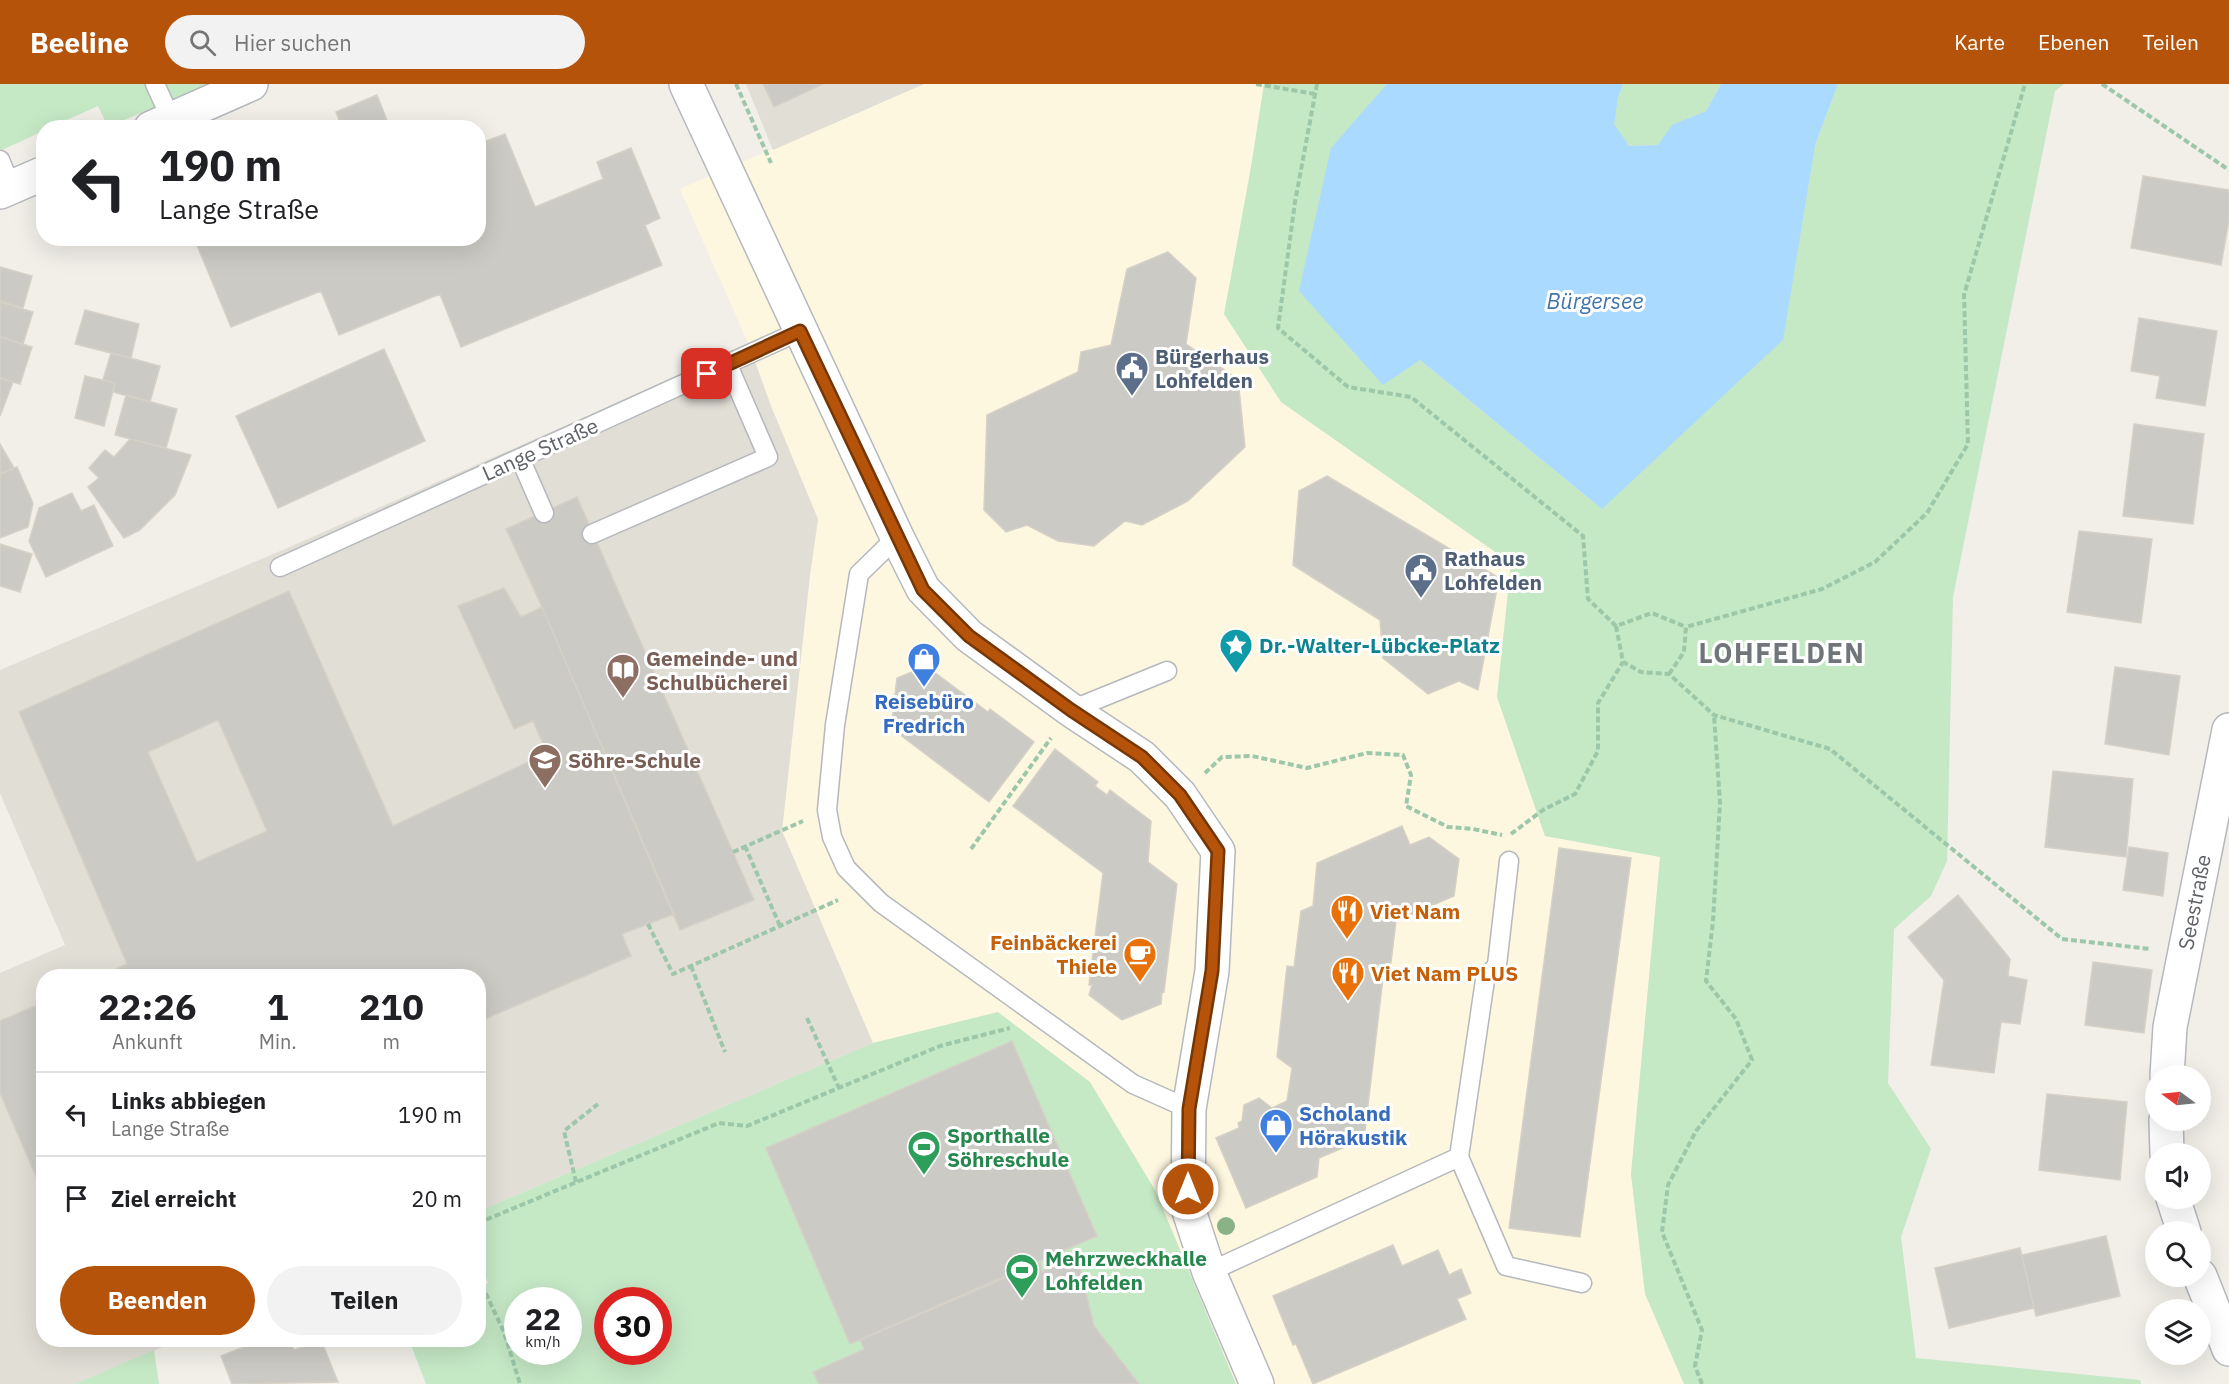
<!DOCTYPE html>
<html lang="de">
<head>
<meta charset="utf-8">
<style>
	:root { --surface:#fff; --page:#f2f2f2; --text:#202124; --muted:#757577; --line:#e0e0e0; --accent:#b45309 }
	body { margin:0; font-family:"IBM Plex Sans",sans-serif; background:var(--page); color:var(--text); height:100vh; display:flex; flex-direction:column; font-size:22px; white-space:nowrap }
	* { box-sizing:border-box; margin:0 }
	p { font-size:20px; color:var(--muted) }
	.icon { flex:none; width:33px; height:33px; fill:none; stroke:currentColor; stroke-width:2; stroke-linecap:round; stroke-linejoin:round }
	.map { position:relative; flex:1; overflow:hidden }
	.panel { position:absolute; left:36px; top:885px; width:450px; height:378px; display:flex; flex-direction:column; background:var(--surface); border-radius:24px; box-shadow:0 6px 24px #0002 }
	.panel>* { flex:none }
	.banner { position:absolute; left:36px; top:36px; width:450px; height:126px; border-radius:24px; box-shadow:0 6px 24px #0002; background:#fff; color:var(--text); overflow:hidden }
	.needle { width:39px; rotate:285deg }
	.fabs { position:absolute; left:2145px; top:981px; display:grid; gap:12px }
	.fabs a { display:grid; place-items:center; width:66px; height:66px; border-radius:50%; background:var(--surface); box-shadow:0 6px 24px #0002; font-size:30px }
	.speed { position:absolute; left:504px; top:1203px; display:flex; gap:12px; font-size:30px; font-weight:700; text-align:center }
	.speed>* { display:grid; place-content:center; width:78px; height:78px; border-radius:50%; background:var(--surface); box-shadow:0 6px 24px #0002; line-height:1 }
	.speed small { font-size:15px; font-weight:400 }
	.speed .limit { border:9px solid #d22; background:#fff; color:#111 }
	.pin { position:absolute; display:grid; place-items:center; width:51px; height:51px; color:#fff; margin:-26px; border-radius:12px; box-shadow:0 3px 9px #0006 }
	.me { position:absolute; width:66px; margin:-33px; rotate:0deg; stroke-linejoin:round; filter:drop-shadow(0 0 4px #0008) }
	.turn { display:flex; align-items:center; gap:21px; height:126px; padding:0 24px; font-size:27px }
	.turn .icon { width:78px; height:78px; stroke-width:2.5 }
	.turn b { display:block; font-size:42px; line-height:51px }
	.eta { display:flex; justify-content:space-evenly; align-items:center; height:102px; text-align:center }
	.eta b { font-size:36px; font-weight:700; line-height:42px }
	.action { display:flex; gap:12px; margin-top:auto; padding:12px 24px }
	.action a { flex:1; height:69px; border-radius:36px; background:var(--accent); color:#fff; font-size:24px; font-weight:700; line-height:69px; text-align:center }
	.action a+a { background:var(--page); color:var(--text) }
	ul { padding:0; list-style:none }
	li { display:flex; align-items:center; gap:18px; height:84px; padding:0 24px; border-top:2px solid var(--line) }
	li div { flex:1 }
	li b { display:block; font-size:22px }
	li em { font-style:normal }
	header { display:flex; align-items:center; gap:36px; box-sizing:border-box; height:84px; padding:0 30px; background:var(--accent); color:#fff }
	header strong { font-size:28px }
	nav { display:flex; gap:33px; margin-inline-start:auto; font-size:21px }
	.search { width:420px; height:54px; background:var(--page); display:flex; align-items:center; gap:15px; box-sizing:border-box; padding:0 21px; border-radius:33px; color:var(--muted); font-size:22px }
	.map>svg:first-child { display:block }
</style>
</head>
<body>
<header>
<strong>Beeline</strong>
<div class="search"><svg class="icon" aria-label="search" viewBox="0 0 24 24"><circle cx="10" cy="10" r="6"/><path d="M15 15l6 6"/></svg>Hier suchen</div>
<nav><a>Karte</a><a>Ebenen</a><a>Teilen</a></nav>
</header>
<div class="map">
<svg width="2229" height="1300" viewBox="0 0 2229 1300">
	<rect width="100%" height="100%" fill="#f1efe8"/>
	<path fill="#fef7e0" d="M924,0H1264L1251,83L1281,318L1511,479L1497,613L1545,752L1660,773L1631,1090L1645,1210L1684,1300H1236L1155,1106L998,928L873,959L782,747L810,491L818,435L771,322L749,261L680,105Z"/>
	<path fill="#e1ded6" d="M746,0H924L773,66Z
		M749,261L771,322L818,435L810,491L782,747L873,959L479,1127L478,892H44V1256H179L75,1300H0V889L65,861L0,709V586L285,465Z"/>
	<path fill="#c5e8c5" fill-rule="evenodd" d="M0,0H208L108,43L98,22L51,43L44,44L43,47L0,67Z
		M1264,0H1387L1383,300L1420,276L1602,425L1815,61L1838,0H2064L2055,7L1953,513L1947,777L1931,812L1894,845L1888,999L1931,1065L1901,1153L1916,1274L2140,1296L2141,1300H1684L1645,1210L1631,1090L1660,773L1545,752L1497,613L1511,479L1281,318L1224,230L1251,83Z
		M1623,0H1721L1706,27L1673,41L1658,61L1629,62L1613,40L1618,14Z
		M998,928L1090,998L1155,1106L1236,1300H426L409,1256H478L479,1203L488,1199L479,1177V1127L873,959ZM518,1216H568V1268H518ZM608,1216H658V1268H608Z
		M154,1266L159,1300H75Z"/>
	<path fill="#aadaff" d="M1387,0H1623L1618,14L1614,40L1629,62L1658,61L1672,41L1706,27L1721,0H1838L1815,61L1783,256L1602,425L1420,276L1383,301L1299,207L1331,64Z"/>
	<path fill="#cccac5" stroke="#d6d1c6" stroke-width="1.5" fill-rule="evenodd" d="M763,0H823L774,23Z
		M377,11L390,44H342L336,28Z
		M505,50L535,123L603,95L597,78L631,64L660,134L645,141L662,181L461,263L440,210L339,251L321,207L231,243L194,154H478V60Z
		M2143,92L2229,106V136L2221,181L2131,164Z
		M1168,168L1196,194L1186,260L1238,295L1245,363L1188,417L1142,441L1125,437L1094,462L1058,457L1027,441L1006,448L984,426L987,331L1078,288L1081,268L1111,261L1127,185Z
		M0,183L32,192L23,224L0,217Z
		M0,218L33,228L23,260L0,253Z
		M85,226L139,240L131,274L75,260Z
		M2139,234L2217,247L2205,322L2156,314L2160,292L2131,287Z
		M0,253L32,263L20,300L0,294Z
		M384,265L425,357L278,424L236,332Z
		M111,269L160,282L150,318L113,308L115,299L103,296Z
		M85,292L115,299L104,342L75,334Z
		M0,294L13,298L0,332Z
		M126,311L177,325L166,364L115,351Z
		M2134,340L2204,350L2193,440L2123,432Z
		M130,355L191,371L175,411L140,446L124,454L88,403L99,394L89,384L105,366L114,373Z
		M0,360L14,384L0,390Z
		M17,383L33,419L28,443L0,454V390Z
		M1327,392L1499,494L1478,606L1459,597L1428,610L1383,574L1380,536L1293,481L1299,407Z
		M72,409L81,427L94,421L113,462L46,493L29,457L39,424Z
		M577,413L754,816L680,846L542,523L506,445Z
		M2079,447L2152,455L2141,539L2067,528Z
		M0,460L32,470L20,508L0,502Z
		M504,504L521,533L542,523L674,830L622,850L631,872L478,938V892H100L127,880L19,628L289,507L393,742L547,669L533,637L514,645L458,522ZM218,636L267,747L197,778L148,668Z
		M926,582L988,628L990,625L1034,658L989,718L891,644L897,594Z
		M2115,583L2180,592L2169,671L2105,660Z
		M1055,665L1098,698L1095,702L1107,711L1110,706L1151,737L1148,778L1177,800L1164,908L1162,909L1161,920L1122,936L1089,911L1092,901H1089L1103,789L1013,722Z
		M2053,687L2133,695L2126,773L2045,763Z
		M1402,742L1410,761L1429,753L1459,775L1454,812L1396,837L1389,895L1383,894L1364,1055L1319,1074L1317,1093L1246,1124L1216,1054L1239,1044L1238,1039L1242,1037L1244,1021L1259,1014L1272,1024L1287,1017L1292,984L1277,973L1287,882L1294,883L1301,827L1313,822L1317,779Z
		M2129,763L2168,769L2163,812L2123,806Z
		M1559,764L1631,774L1580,1153L1509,1144Z
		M1958,811L2010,875L2008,892L2027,896L2020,940L2001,938L1994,989L1931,981L1944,896L1908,853Z
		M2093,878L2152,886L2144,949L2085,941Z
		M44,918V1111L0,1009V937Z
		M1012,957L1097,1152L850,1260L766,1064Z
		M2047,1010L2127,1018L2120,1096L2039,1086Z
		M2106,1152L2120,1212L2036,1232L2022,1171Z
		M1393,1161L1402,1182L1438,1166L1449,1191L1461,1185L1471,1209L1457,1215L1466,1235L1313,1300L1296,1260L1293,1261L1273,1212Z
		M2020,1164L2034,1224L1949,1244L1935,1184Z
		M1077,1172L1094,1242L1139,1300H819L813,1288L864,1265L860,1256L1040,1179L1042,1188Z
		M262,1256H290L294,1266L321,1256L338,1298L232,1300L221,1272Z"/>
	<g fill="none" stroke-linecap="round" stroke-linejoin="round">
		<g stroke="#b5b8bc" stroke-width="21">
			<path id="lane" d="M155,0L171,35
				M0,76L11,103
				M520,374L544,429
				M592,450L768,373L728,281
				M897,453L859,490L835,641L827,726L832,753L846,784L881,819L1133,1000L1189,1025
				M280,483L800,247
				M1071,626L1167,587
				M1459,1073L1506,1182L1582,1199
				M1209,1188L1459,1073L1485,896L1497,881L1509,777"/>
		</g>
		<g stroke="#b5b8bc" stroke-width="36">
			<path id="street" d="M686,0L897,453L923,505L969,552L1071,626L1142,673L1180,711L1218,767L1212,887L1189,1025L1188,1124L1209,1188L1257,1300
				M151,44L251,0
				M0,108L44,89
				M2167,992L2170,943L2229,646
				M2166,1036L2167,1070
				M2173,1114L2184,1148
				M2200,1192L2229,1265"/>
		</g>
		<path stroke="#9cc7a9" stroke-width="4" stroke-dasharray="6 3" stroke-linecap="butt" d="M736,0L771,79
			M1256,0L1315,10
			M1317,0L1295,118L1278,244L1348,303L1411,313L1583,452L1588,515L1616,542L1652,529L1686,543
			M2102,0L2229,86
			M1616,542L1623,578L1641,588L1669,590L1714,631L1830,665L2062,855L2150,865
			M1669,590L1684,568L1686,543L1822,505L1875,478L1927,429L1968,360L1964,211L2025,0
			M1205,689L1222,673L1252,672L1307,684L1367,669L1403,671L1411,691L1406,722L1448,743L1473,745L1502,751
			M1511,750L1543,726L1575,710L1598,667V619L1623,578
			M745,762L780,842
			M971,765L1051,654
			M733,768L803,737
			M648,840L673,890L838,816
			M691,882L725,968
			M807,934L839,1004
			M576,1098L564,1047L598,1020
			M478,1139L719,1039L747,1042L940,962L1010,944
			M478,1193L504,1248L520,1300
			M1702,1300L1695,1282L1702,1246L1662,1148L1668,1101L1696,1047L1752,976L1736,935L1706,897L1713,837L1720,719L1714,631"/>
		<use href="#lane" stroke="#fff" stroke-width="18"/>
		<use href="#street" stroke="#fff" stroke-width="33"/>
	</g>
	<circle fill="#89b387" cx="1226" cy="1142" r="9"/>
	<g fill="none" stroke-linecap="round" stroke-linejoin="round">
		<g stroke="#753606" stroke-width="15">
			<path id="route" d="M707,290L800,247L923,506L969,552L1071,626L1142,673L1180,711L1218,767L1212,887L1189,1025L1188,1105"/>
		</g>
		<use href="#route" stroke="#b45309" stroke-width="10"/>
	</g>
	<defs>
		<g id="civic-pin" transform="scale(1.725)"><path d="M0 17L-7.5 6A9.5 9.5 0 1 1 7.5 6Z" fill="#5c6f8a" stroke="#fff"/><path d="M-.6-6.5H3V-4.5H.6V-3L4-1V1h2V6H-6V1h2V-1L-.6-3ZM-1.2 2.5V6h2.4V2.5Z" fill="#fff"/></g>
		<g id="sight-pin" transform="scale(1.725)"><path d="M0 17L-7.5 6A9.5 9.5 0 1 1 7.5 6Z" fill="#0f9aa8" stroke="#fff"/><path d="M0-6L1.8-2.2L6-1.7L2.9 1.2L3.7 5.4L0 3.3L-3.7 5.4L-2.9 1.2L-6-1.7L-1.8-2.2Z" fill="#fff"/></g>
		<g id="shop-pin" transform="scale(1.725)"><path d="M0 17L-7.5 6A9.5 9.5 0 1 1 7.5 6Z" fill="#3f7fe0" stroke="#fff"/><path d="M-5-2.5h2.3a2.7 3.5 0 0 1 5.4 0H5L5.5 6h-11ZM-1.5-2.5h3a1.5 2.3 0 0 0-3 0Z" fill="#fff"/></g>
		<g id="library-pin" transform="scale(1.725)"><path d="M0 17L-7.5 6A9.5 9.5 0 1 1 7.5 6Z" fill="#8d6e63" stroke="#fff"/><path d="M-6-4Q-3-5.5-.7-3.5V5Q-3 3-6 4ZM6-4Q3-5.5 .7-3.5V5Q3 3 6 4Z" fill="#fff"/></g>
		<g id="school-pin" transform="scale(1.725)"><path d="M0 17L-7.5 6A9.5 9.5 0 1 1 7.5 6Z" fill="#8d6e63" stroke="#fff"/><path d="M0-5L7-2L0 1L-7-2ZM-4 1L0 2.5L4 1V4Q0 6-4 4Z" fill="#fff"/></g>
		<g id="restaurant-pin" transform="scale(1.725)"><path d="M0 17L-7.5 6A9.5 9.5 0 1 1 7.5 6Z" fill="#e8710a" stroke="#fff"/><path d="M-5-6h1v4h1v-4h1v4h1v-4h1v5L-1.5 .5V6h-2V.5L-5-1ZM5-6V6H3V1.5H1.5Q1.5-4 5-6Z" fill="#fff"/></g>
		<g id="cafe-pin" transform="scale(1.725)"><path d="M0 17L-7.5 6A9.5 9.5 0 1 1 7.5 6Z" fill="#e8710a" stroke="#fff"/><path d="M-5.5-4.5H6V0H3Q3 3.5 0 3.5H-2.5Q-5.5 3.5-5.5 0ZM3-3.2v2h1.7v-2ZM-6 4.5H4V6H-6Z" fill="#fff"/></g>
		<g id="stadium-pin" transform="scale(1.725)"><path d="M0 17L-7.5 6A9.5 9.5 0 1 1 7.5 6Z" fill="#2e9e5b" stroke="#fff"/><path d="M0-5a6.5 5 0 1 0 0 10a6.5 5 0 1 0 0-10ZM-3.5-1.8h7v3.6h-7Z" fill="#fff"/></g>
	</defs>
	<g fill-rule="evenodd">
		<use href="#civic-pin" x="1132" y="284"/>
		<use href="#civic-pin" x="1421" y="486"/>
		<use href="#sight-pin" x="1236" y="561"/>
		<use href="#shop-pin" x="924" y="575"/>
		<use href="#library-pin" x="623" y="586"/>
		<use href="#school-pin" x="545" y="676"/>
		<use href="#restaurant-pin" x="1347" y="827"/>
		<use href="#cafe-pin" x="1140" y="870"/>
		<use href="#restaurant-pin" x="1348" y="889"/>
		<use href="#shop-pin" x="1276" y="1041"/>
		<use href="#stadium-pin" x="924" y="1063"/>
		<use href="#stadium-pin" x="1022" y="1186"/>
	</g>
	<g text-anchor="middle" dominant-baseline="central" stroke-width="6" stroke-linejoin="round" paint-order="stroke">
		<g font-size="21" font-weight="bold" fill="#4e5e75" stroke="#fff" text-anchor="start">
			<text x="1155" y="272">Bürgerhaus<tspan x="1155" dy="24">Lohfelden</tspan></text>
			<text x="1444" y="474">Rathaus<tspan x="1444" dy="24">Lohfelden</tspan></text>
		</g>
		<g font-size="21" fill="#5f6368" stroke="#fff">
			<text transform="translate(540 365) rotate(-24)">Lange Straße</text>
			<text transform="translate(2194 818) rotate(-79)">Seestraße</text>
		</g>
		<g font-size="21" font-weight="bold" fill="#0d838f" stroke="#fff" text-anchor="start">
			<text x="1259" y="561">Dr.-Walter-Lübcke-Platz</text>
		</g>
		<g font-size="21" font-weight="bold" fill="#785e54" stroke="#fff" text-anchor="start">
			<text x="646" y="574">Gemeinde- und<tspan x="646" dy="24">Schulbücherei</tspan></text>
			<text x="568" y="676">Söhre-Schule</text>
		</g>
		<g font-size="21" font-weight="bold" fill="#366cbe" stroke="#fff">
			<text x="924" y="617">Reisebüro<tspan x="924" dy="24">Fredrich</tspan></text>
			<text x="1299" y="1029" text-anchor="start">Scholand<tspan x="1299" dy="24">Hörakustik</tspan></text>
		</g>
		<g font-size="21" font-weight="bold" fill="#c56008" stroke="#fff" text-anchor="start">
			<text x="1370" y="827">Viet Nam</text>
			<text x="1117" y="858" text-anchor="end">Feinbäckerei<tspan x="1117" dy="24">Thiele</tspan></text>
			<text x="1371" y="889">Viet Nam PLUS</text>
		</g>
		<g font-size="21" font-weight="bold" fill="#27864d" stroke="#fff" text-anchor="start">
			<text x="947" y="1051">Sporthalle<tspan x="947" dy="24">Söhreschule</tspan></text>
			<text x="1045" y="1174">Mehrzweckhalle<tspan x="1045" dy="24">Lohfelden</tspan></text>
		</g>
		<g font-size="22" font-style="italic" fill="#4174aa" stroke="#fff">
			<text x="1595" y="216">Bürgersee</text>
		</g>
		<g font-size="27" font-weight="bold" letter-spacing="1.5" fill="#70757a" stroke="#fff">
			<text x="1782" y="568">LOHFELDEN</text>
		</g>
	</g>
</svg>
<div class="fabs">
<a><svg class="needle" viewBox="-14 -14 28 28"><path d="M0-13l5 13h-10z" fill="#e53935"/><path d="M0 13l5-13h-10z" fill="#757577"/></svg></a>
<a><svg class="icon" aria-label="sound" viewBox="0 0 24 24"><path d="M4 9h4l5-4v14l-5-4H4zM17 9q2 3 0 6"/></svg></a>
<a><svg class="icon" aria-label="search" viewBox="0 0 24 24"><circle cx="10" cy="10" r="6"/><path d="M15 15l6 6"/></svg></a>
<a><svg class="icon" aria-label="layers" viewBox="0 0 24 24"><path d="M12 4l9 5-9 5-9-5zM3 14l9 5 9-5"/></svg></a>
</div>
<div class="speed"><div>22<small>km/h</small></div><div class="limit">30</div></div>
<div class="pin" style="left:707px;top:290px;background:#d93025"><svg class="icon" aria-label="arrive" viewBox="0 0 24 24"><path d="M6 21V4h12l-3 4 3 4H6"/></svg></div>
<svg class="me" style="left:1188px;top:1105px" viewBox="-20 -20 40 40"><circle r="17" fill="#b45309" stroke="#fff" stroke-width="3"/><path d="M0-11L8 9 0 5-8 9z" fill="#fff"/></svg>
<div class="banner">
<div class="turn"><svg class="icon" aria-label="left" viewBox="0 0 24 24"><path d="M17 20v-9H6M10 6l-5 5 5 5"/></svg><div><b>190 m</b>Lange Straße</div></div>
</div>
<section class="panel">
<div class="eta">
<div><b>22:26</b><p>Ankunft</p></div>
<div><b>1</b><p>Min.</p></div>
<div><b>210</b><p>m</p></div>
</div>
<ul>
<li><svg class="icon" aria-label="left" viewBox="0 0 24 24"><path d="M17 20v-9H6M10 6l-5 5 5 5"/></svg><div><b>Links abbiegen</b><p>Lange Straße</p></div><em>190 m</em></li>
<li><svg class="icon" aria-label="arrive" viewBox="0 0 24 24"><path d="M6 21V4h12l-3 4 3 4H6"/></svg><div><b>Ziel erreicht</b></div><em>20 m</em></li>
</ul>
<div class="action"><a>Beenden</a><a>Teilen</a></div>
</section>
</div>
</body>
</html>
